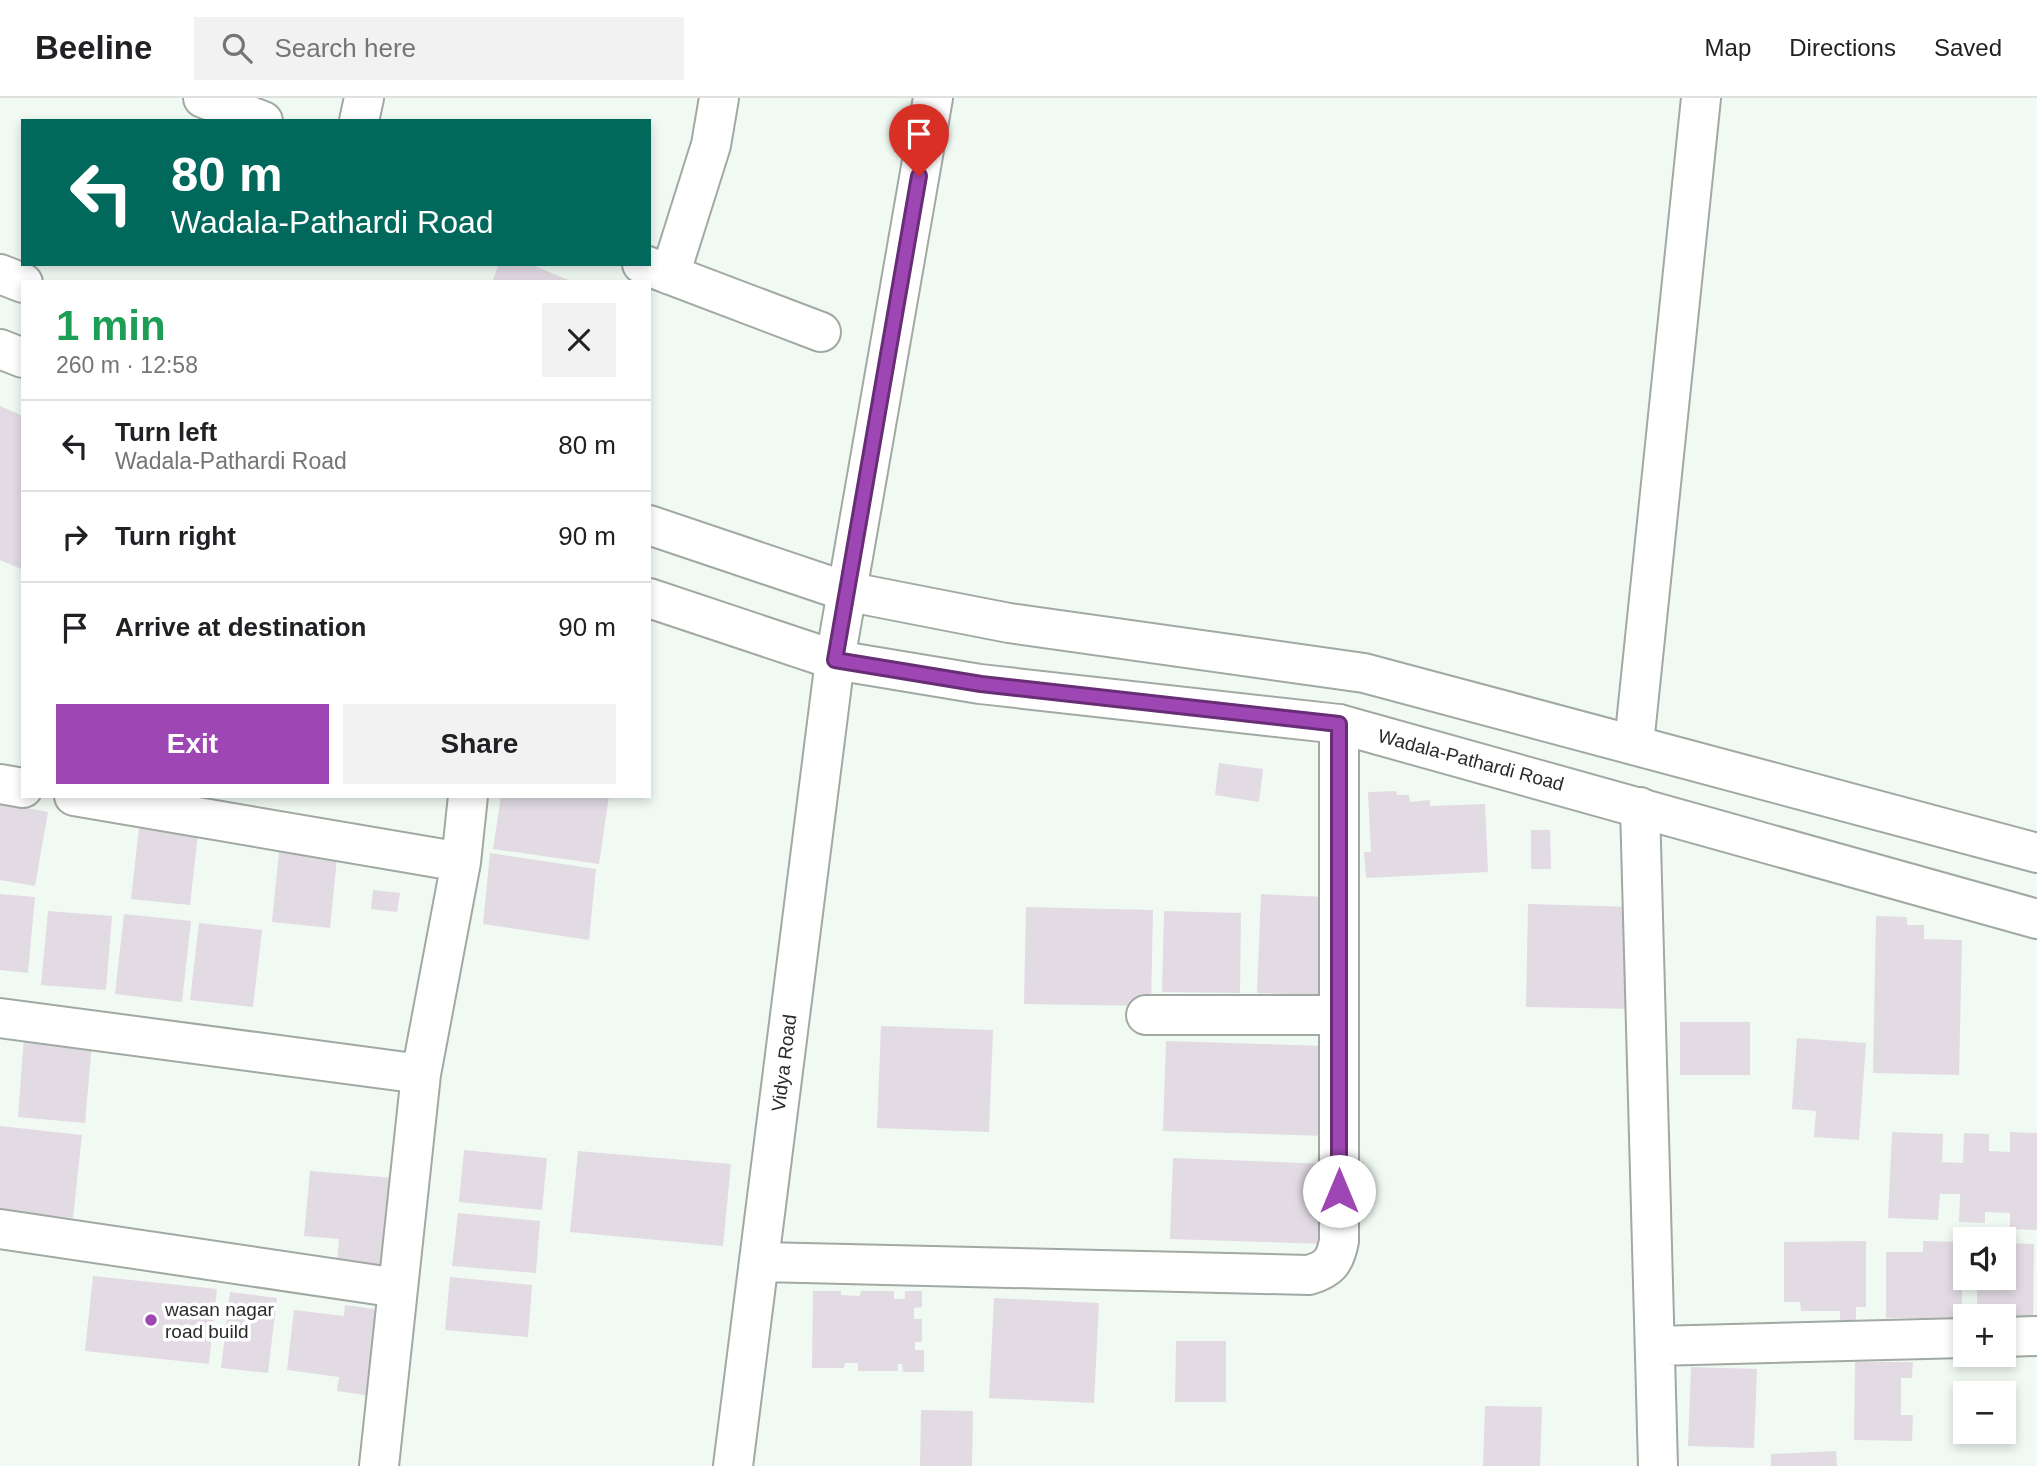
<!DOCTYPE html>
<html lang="en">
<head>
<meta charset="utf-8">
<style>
	:root { --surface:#fff; --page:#f2f2f2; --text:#202124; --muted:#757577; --line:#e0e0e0; --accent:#9e47b4 }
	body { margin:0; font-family:Helvetica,sans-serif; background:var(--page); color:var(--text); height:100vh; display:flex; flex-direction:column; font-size:26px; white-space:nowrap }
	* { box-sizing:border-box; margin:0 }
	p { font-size:23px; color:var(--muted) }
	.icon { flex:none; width:38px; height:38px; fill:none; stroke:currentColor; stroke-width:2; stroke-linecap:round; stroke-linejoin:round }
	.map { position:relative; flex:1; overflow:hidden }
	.panel { position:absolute; left:21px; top:182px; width:630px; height:518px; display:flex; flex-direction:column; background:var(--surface); border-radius:0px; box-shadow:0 4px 10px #0003 }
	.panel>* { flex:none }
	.top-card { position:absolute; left:21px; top:21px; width:630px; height:147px; border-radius:0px; box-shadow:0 4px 10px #0003; background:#00695c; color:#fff; overflow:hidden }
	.tools { position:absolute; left:1953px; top:1129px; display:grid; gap:14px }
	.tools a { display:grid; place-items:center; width:63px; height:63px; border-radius:0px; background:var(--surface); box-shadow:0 4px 10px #0003; font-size:35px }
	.pin { position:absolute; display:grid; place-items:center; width:60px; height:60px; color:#fff; margin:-72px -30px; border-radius:50% 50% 50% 0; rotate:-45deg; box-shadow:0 0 7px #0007 }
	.pin .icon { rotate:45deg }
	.me { position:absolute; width:77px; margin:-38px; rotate:0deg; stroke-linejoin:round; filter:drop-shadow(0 0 5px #0008) }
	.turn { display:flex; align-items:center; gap:24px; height:147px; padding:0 35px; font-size:32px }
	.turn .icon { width:91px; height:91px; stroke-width:2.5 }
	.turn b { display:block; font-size:49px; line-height:60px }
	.round { display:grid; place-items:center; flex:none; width:74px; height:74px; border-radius:0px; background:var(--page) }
	.headline { display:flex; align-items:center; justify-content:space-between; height:119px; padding:0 35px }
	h1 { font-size:42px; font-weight:700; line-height:52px; color:#1e9e55 }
	.action { display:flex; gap:14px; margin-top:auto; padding:14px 35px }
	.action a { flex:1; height:80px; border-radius:0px; background:var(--accent); color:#fff; font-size:28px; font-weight:700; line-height:80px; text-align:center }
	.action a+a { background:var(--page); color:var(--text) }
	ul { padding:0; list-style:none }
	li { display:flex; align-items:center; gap:21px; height:91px; padding:0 35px; border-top:2px solid var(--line) }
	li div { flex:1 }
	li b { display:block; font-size:26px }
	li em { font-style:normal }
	header { display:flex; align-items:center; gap:42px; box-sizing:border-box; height:98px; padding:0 35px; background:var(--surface); border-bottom:2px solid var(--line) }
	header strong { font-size:33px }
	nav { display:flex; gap:38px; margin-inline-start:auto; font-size:24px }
	.search { width:490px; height:63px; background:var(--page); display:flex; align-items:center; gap:18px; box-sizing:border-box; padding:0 24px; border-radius:0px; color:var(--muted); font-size:26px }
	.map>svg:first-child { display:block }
</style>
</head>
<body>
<header>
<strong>Beeline</strong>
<div class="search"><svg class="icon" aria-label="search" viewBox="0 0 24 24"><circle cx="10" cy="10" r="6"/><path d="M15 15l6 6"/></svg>Search here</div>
<nav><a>Map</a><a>Directions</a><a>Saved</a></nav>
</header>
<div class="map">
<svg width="2037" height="1368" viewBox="0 0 2037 1368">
	<rect width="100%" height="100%" fill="#f0faf3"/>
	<path fill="#e2dbe4" d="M499,166H530L573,184H492Z
		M0,308L23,318L21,471L0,462Z
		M1219,665L1263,671L1259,704L1215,697Z
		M1396,693L1397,697H1409L1410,704L1430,702V708L1485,706L1488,774L1366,780L1364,754H1371L1368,694Z
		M501,698H609L599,766L493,751Z
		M0,705L48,714L35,788L0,782Z
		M139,729L198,736L190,807L131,801Z
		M1531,732H1550L1551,771H1531Z
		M279,754L337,760L330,830L272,824Z
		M490,755L596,771L589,842L483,826Z
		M373,792L400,795L397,814L371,811Z
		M0,796L35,799L28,875L0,872Z
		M1261,796L1325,799L1321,897L1257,895Z
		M1528,806L1636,809L1638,911L1526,909Z
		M1026,809L1153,812L1151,908L1024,906Z
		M48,813L112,818L106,892L41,887Z
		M1164,813L1241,815L1240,895L1162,894Z
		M124,816L191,823L182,904L115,896Z
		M1876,818L1907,819V827H1924V841L1962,842L1959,977L1873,975Z
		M199,825L262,832L253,909L190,902Z
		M1680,924H1750V977H1680Z
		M881,928L993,932L989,1034L877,1030Z
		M24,939L92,945L85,1025L18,1019Z
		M1797,940L1866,945L1859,1042L1814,1039L1816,1013L1792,1011Z
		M1166,943L1329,948L1326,1038L1163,1033Z
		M0,1028L82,1037L73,1120L0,1112Z
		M1892,1034L1943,1036L1942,1064L1963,1065L1964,1035L1989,1036V1053L2010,1054V1034L2037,1035V1132L2010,1131V1115L1985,1114V1125L1959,1124L1960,1096H1940L1938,1122L1888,1120Z
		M464,1052L547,1060L542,1112L459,1104Z
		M578,1053L731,1066L723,1148L570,1134Z
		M1173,1060L1329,1066L1326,1146L1170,1141Z
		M310,1073L394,1080L386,1171L337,1166L339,1141L304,1138Z
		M458,1115L540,1123L536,1175L452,1168Z
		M1866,1143V1209H1856V1222H1840V1213H1801L1800,1204H1784V1144Z
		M1923,1143L1962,1144V1220H1886V1154H1923Z
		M2004,1145L2034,1146L2033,1225L2004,1224V1218H1977V1180H2004Z
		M93,1178L217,1191L209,1266L85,1253Z
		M450,1179L532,1187L528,1239L445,1232Z
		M813,1193H841V1197L860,1198L861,1193H894V1201H905V1193H922V1209L914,1210V1221H922V1244H915V1252H924V1274H903L902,1266H898V1273H858V1265H845L844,1270H812Z
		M230,1194L277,1200L268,1275L221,1270Z
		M994,1200L1099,1205L1094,1305L989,1300Z
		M345,1207L382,1212L372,1298L337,1293L339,1279L287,1272L294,1212L344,1218Z
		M1176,1243H1226V1304H1175Z
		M1855,1264H1913L1912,1280H1901V1317H1913L1912,1343L1854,1342Z
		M1691,1269L1757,1271L1754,1350L1688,1348Z
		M1485,1308L1542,1309L1540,1368H1483Z
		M921,1312L973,1313L972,1368H920Z
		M1836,1353L1837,1368H1771V1356Z"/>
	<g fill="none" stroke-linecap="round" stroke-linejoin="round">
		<g stroke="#a0a9a2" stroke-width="42">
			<path id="minor" d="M203,0L263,23
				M359,23L364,0
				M642,166L821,234
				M670,177L711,47L719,0
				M1634,646L1701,0
				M0,686L23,690
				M74,698L461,764
				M1640,709L1658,1368
				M1146,917H1339
				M0,920L421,976
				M0,1131L398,1190
				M759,1164L1309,1177C1329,1171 1335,1164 1339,1143V626
				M2004,1239L2037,1238
				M1655,1248L1965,1240
				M379,1368L421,976L461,764L468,698
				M733,1368L835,562L933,0"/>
		</g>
		<g stroke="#a0a9a2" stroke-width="42">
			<path id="major" d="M0,176L23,185
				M0,251L23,260
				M649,427L845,493L1009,525L1364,575L2037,755
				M649,500L835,562L980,586L1339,626L2037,821"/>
		</g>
		<use href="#minor" stroke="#fff" stroke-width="38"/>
		<use href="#major" stroke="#fff" stroke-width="38"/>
	</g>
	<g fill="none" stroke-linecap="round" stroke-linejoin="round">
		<g stroke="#672e75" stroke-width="18">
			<path id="route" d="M919,78L835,562L981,586L1339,626V1093"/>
		</g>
		<use href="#route" stroke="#9e47b4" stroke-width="12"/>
	</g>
	<circle fill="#9e47b4" stroke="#fff" stroke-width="2.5" cx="151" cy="1222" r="7"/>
	<g text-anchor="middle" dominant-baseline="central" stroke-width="7" stroke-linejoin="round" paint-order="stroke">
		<g font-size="19" fill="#292c2a" stroke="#fff">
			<text transform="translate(1471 662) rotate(15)">Wadala-Pathardi Road</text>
			<text transform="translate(784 965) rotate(-83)">Vidya Road</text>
		</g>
		<g font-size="19" fill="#292c2a" stroke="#fff" text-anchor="start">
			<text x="165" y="1211">wasan nagar<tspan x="165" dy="22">road build</tspan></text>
		</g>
	</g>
</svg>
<div class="tools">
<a><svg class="icon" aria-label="sound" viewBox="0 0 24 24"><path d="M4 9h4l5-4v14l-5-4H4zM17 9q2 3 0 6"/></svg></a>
<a>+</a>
<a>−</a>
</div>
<div class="pin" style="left:919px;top:78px;background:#d93025"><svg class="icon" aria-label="arrive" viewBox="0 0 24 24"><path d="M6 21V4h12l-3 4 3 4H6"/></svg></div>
<svg class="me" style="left:1339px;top:1093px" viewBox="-20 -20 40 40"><circle r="19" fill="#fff"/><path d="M0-13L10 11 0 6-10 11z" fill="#9e47b4"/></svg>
<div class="top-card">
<div class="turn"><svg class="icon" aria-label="left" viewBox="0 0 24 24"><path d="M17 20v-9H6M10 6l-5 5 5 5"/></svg><div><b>80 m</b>Wadala-Pathardi Road</div></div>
</div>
<section class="panel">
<div class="headline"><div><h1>1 min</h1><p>260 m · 12:58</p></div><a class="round"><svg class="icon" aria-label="close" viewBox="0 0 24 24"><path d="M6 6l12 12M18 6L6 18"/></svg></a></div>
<ul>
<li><svg class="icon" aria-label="left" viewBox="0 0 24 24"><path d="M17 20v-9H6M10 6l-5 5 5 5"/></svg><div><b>Turn left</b><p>Wadala-Pathardi Road</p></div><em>80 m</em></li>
<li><svg class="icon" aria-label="right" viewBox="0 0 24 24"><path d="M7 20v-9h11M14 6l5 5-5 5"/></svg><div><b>Turn right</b></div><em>90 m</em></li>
<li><svg class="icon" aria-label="arrive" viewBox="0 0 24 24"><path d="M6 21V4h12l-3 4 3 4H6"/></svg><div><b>Arrive at destination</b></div><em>90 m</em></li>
</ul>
<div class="action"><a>Exit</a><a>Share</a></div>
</section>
</div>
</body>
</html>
